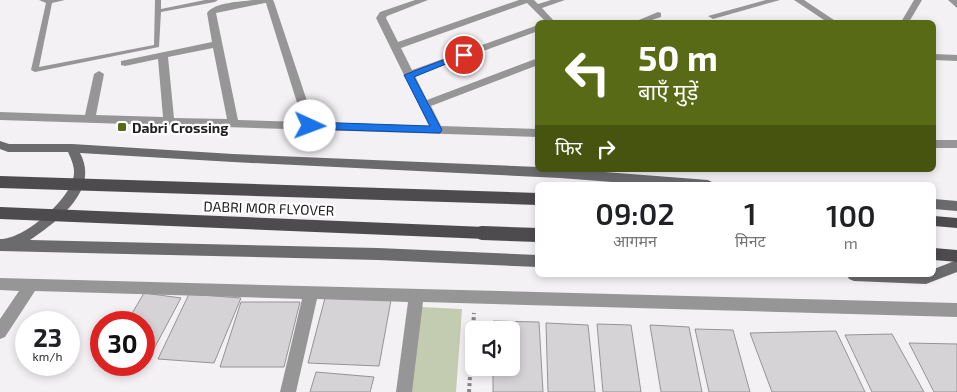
<!DOCTYPE html>
<html lang="hi">
<head>
<meta charset="utf-8">
<style>
	:root { --surface:#fff; --page:#f6f6f6; --text:#202124; --muted:#757577 }
	body { margin:0; font-family:"Exo 2","Noto Sans Devanagari",sans-serif; background:var(--page); color:var(--text); height:100vh; display:flex; flex-direction:column; font-size:19px; white-space:nowrap }
	* { box-sizing:border-box; margin:0 }
	p { font-size:16px; color:var(--muted) }
	.icon { flex:none; width:28px; height:28px; fill:none; stroke:currentColor; stroke-width:2; stroke-linecap:round; stroke-linejoin:round }
	.map { position:relative; flex:1; overflow:hidden }
	.panel { position:absolute; left:535px; top:182px; width:401px; height:95px; display:flex; flex-direction:column; background:var(--surface); border-radius:8px; box-shadow:0 2px 8px #0003 }
	.panel>* { flex:none }
	.hud { position:absolute; left:535px; top:20px; width:401px; height:152px; border-radius:8px; box-shadow:0 2px 8px #0003; background:#586a15; color:#fff; overflow:hidden }
	.tools { position:absolute; left:465px; top:321px; display:grid; gap:10px }
	.tools a { display:grid; place-items:center; width:55px; height:55px; border-radius:8px; background:var(--surface); box-shadow:0 2px 8px #0003; font-size:25px }
	.speed { position:absolute; left:15px; top:311px; display:flex; gap:10px; font-size:25px; font-weight:700; text-align:center }
	.speed>* { display:grid; place-content:center; width:65px; height:65px; border-radius:50%; background:var(--surface); box-shadow:0 2px 8px #0003; line-height:1 }
	.speed small { font-size:12px; font-weight:400 }
	.speed .limit { border:8px solid #d22; background:#fff; color:#111 }
	.pin { position:absolute; display:grid; place-items:center; width:42px; height:42px; color:#fff; margin:-21px; border:2px solid #fff; border-radius:50%; box-shadow:0 1px 5px #0007 }
	.me { position:absolute; width:55px; margin:-28px; rotate:92deg; stroke-linejoin:round; filter:drop-shadow(0 0 4px #0008) }
	.turn { display:flex; align-items:center; gap:18px; height:105px; padding:0 20px; font-size:22px }
	.turn .icon { width:65px; height:65px; stroke-width:2.5 }
	.turn b { display:block; font-size:35px; line-height:42px }
	.then { display:flex; align-items:center; height:48px; padding:0 20px; background:#0003; gap:10px; font-size:19px }
	.eta { display:flex; justify-content:space-evenly; align-items:center; height:85px; text-align:center }
	.eta b { font-size:30px; font-weight:600; line-height:35px }
	.map>svg:first-child { display:block }
</style>
</head>
<body>
<div class="map">
<svg width="957" height="392" viewBox="0 0 957 392">
	<rect width="100%" height="100%" fill="#f4f1f4"/>
	<path fill="#c3cbb0" d="M421,307L462,309L456,392H408Z"/>
	<path fill="#d6d3d6" stroke="#969396" d="M144,293L181,298L148,360L144,359V322H127Z
		M189,294L241,298L214,363L158,359Z
		M325,298L391,300L379,366L308,363Z
		M241,302H300L284,367H220Z
		M493,321L539,322L543,392H493V368H511V330H493Z
		M546,323L588,325L595,392H548Z
		M597,324L631,325L641,392H603Z
		M650,325L689,327L702,392H661Z
		M695,329L733,330L750,392H709Z
		M836,331L865,392H772L750,333Z
		M892,334L924,392H872L845,335Z
		M909,343L957,344V392H934Z
		M316,372L374,377L370,392H310Z"/>
	<g fill="none" stroke-linecap="round" stroke-linejoin="round">
		<path stroke="#858385" stroke-width="4" stroke-dasharray="3 3" stroke-linecap="butt" d="M469,392L474,313"/>
		<path fill="#979697" fill-rule="evenodd" d="M39,0H65L52,3L39,67L154,45L155,0H161V9L205,0H218L215,2L161,12L159,47L35,72L31,70L46,3Z"/>
		<path fill="#979697" fill-rule="evenodd" d="M253,0H273L274,2L314,122L429,126L376,18L380,12L415,0H428L387,16L386,18L398,42L519,0H534L538,4L551,0H565L542,8L555,22H546L527,3L401,48L412,70L538,25V31L415,76L427,100L538,58V65L431,106L441,126L538,129V137L0,120V112L85,115L94,74L99,71L104,74L96,115L163,117L158,59L125,66L121,65V61L212,42L207,13C215,2 240,2 253,0ZM265,3H266L303,122L238,120L216,13ZM213,48L227,119L174,118L168,57Z
			M766,0H780L713,19L708,16Z
			M794,0H804L837,22H827Z
			M914,0H922L909,22H901Z
			M948,0H957V8Z
			M658,12L661,13V17L646,22H634Z
			M934,54L957,55V61L934,60Z
			M934,140H957V148H934Z
			M0,278L957,303V317L423,302L412,392H396L408,302L317,299L296,392H280L302,299L35,291L5,337L0,339V319L19,291L0,290Z"/>
		<path fill="#6b6a6c" fill-rule="evenodd" d="M0,141L9,144H72L233,154L538,167V170H579L708,180L712,182L714,185H651L560,178L233,162L80,153C100,190 58,221 30,240L378,248L538,255V267L378,260L0,251V239C23,240 68,201 73,179C76,169 72,161 68,152H8L0,149Z
			M934,199L957,201V211L934,209Z
			M957,260V272L926,284L854,281L849,279L847,275H934V269Z"/>
		<path fill="#4d4b4d" fill-rule="evenodd" d="M934,216L957,218V228L934,226Z
			M934,248L957,250V262L934,260Z"/>
		<path stroke="#4d4b4d" stroke-width="12" d="M0,182L538,199
			M0,213L512,234"/>
		<path stroke="#4d4b4d" stroke-width="14" d="M482,233L538,235"/>
	</g>
	<path fill="#1a73e8" stroke="#114b97" d="M461,53H464L468,55L414,77L442,130L440,133L310,129L305,126L310,122L430,126L404,75Z"/>
	<rect fill="#586a15" stroke="#fff" stroke-width="2" x="117" y="122" width="10" height="10" rx="2.5"/>
	<g text-anchor="middle" dominant-baseline="central" stroke-width="4.5" stroke-linejoin="round" paint-order="stroke">
		<g font-size="14" font-weight="bold" fill="#222122" stroke="#fff" text-anchor="start">
			<text x="132" y="127">Dabri Crossing</text>
		</g>
		<g font-size="14" fill="#222122" stroke="#fff">
			<text transform="translate(269 208) rotate(2)">DABRI MOR FLYOVER</text>
		</g>
	</g>
</svg>
<div class="tools">
<a><svg class="icon" aria-label="sound" viewBox="0 0 24 24"><path d="M4 9h4l5-4v14l-5-4H4zM17 9q2 3 0 6"/></svg></a>
</div>
<div class="speed"><div>23<small>km/h</small></div><div class="limit">30</div></div>
<div class="pin" style="left:464px;top:55px;background:#d93025"><svg class="icon" aria-label="arrive" viewBox="0 0 24 24"><path d="M6 21V4h12l-3 4 3 4H6"/></svg></div>
<svg class="me" style="left:310px;top:126px" viewBox="-20 -20 40 40"><circle r="19" fill="#fff"/><path d="M0-13L10 11 0 6-10 11z" fill="#1a73e8"/></svg>
<div class="hud">
<div class="turn"><svg class="icon" aria-label="left" viewBox="0 0 24 24"><path d="M17 20v-9H6M10 6l-5 5 5 5"/></svg><div><b>50 m</b>बाएँ मुड़ें</div></div>
<div class="then">फिर<svg class="icon" aria-label="right" viewBox="0 0 24 24"><path d="M7 20v-9h11M14 6l5 5-5 5"/></svg></div>
</div>
<section class="panel">
<div class="eta">
<div><b>09:02</b><p>आगमन</p></div>
<div><b>1</b><p>मिनट</p></div>
<div><b>100</b><p>m</p></div>
</div>
</section>
</div>
</body>
</html>
